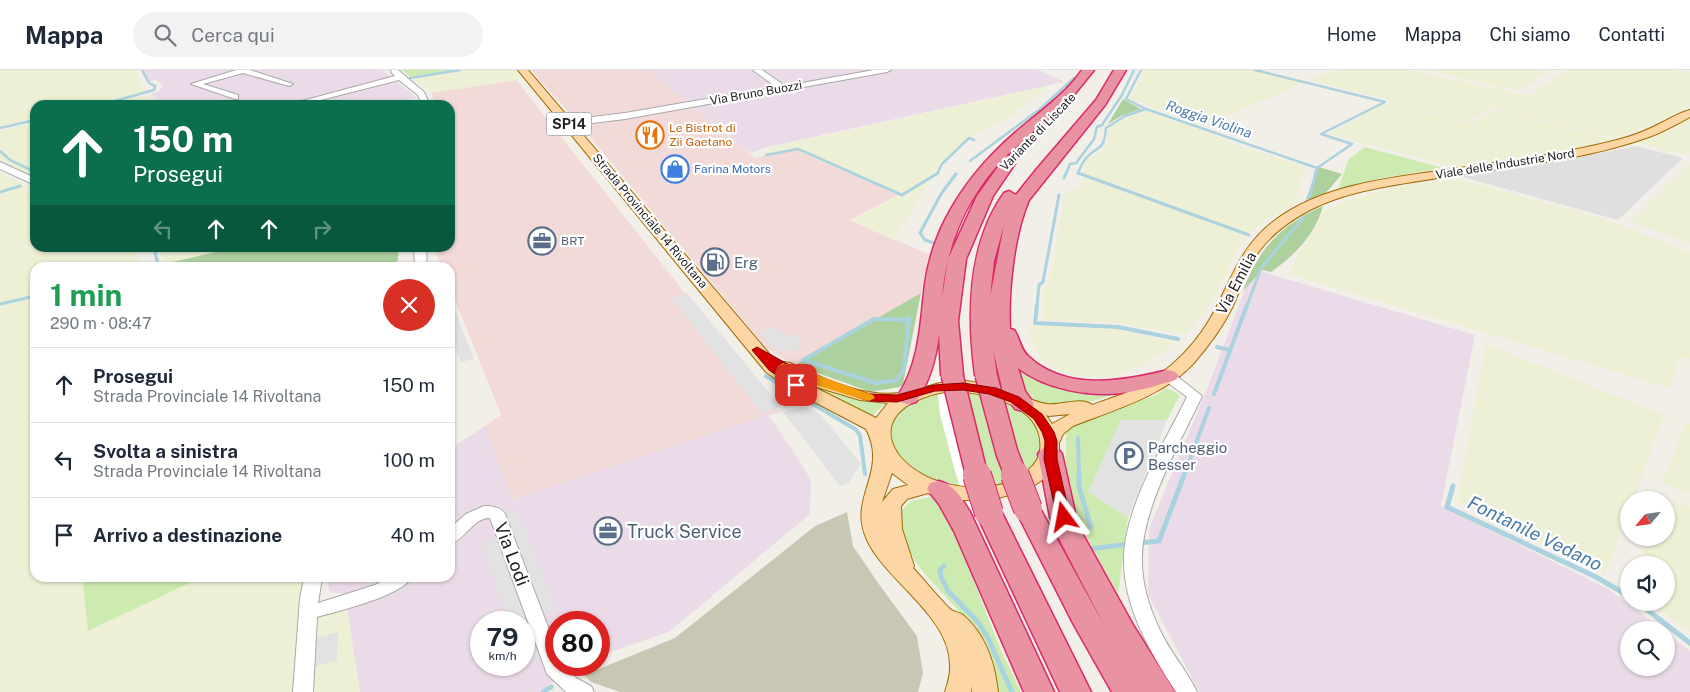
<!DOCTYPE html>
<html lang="it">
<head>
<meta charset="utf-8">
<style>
	:root { --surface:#fff; --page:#f2f2f3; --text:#1f2937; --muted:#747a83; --line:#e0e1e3 }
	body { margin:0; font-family:"Public Sans",sans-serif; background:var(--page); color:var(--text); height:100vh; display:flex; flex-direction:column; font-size:19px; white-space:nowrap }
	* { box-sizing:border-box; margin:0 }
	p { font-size:16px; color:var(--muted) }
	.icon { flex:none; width:28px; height:28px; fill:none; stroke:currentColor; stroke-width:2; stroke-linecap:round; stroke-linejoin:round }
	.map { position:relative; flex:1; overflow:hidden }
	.details { position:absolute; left:30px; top:192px; width:425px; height:320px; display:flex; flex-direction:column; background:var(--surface); border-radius:15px; box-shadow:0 1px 4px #0004 }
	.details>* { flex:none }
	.guide { position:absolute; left:30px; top:30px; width:425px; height:152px; border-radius:15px; box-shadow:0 1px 4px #0004; background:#0b6e4f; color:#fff; overflow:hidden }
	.needle { width:32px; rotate:241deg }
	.tools { position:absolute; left:1620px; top:421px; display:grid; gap:10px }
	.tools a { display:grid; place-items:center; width:55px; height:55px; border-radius:50%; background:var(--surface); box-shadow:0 1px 4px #0004; font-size:25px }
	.speed { position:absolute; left:470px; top:541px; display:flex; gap:10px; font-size:25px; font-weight:700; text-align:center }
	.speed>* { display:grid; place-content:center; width:65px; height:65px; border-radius:50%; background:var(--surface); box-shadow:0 1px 4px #0004; line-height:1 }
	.speed small { font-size:12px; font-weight:400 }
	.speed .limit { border:8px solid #d22; background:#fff; color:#111 }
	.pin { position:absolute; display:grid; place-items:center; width:42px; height:42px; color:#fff; margin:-21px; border-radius:10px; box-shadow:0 2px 8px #0006 }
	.me { position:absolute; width:55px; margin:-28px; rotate:347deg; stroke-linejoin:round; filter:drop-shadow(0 0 4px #0008) }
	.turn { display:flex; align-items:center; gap:18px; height:105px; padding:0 20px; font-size:22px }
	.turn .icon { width:65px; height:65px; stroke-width:2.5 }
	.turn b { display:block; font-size:35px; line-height:42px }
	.lanes { display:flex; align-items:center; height:48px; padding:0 20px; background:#0003; justify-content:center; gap:25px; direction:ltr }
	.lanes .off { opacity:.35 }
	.round { display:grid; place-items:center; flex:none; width:52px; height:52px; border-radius:26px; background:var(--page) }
	.head { display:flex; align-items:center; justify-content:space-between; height:85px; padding:0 20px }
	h1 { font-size:30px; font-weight:700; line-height:38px; color:#1e9e55 }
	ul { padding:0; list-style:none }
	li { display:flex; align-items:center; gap:15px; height:75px; padding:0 20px; border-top:1px solid var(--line) }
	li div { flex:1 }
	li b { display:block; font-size:19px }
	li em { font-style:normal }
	header { display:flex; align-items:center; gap:30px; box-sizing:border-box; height:70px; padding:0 25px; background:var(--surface); border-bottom:1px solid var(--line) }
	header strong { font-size:24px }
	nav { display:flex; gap:28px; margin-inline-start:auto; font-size:18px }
	.search { width:350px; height:45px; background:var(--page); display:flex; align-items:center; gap:12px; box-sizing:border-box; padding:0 18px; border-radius:28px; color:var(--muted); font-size:19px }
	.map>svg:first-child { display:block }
</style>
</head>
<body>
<header>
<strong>Mappa</strong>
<div class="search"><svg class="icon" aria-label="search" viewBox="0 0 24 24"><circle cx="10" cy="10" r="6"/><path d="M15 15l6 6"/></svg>Cerca qui</div>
<nav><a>Home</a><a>Mappa</a><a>Chi siamo</a><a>Contatti</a></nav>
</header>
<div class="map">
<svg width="1690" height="622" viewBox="0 0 1690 622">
	<rect width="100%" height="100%" fill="#f2efe9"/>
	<path fill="#e0dfdf" d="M1636,76L1683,88L1618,150L1459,106L1556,92Z"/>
	<path fill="#f2dad9" d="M531,0H652L653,4L755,88L794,79L900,125L850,150L930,185L921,223L795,295L767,279L586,62Z
		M516,10L779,342L511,430L485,356L501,345L450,217V198L442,197L434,178H450V172L455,171L450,158V35H435L431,23Z"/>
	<path fill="#ebdbe8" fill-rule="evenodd" d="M143,0H382L417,28L378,35H162L150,24L159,21L163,15L156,10L149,12Z
		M652,0H1039L1064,12L768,77L750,83L653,4Z
		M1253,199L1475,265L1441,436L1610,520L1663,560H1629V598H1666V563L1690,581V622H1199L1148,524L1149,459L1205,324Z
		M768,345L792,379L811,410L810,444L669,562L599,586V552H556V595H578L539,622H360L344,524L330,522L328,517L330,508H450V379L485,356L512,430ZM481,552H524V595H481Z"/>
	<path fill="#c7c7b4" d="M847,442L853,476L878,513L917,566L923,603L918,622H620L591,612L584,605L675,568L815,456Z"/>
	<path fill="#eef0d5" d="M0,0H137L144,23L92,35H35V48L0,56Z
		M460,0H514L522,9L430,23L412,8Z
		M1144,0H1254L1303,13L1202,57L1130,29Z
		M1334,0H1409L1530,26L1566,0H1675L1690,3V37L1617,69L1494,37L1469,52L1389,33L1392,30L1307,10Z
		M1422,0H1551L1519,21Z
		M1048,16L1008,49L969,66L935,101L919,131L894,170L849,150L899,125L794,79L765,86L769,78Z
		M150,24L162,35H105Z
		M1384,33L1472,54L1496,39L1615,70L1588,77L1456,98L1329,64Z
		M1147,41L1225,69L1230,73L1305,96L1295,135L1262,152L1244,169L1236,181L1216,227L1186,264L1115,253L1043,250V218L1049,213L1064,124L1083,116L1082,103L1087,89L1100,82L1108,70V58L1127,47Z
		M1690,48V80L1684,85L1637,73Z
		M35,52V107L14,98L0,87V61Z
		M1690,94V173L1630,152L1678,105Z
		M0,102L35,120V178H137L141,197L35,198V508H94L84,514L89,561L200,508H305L298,554L347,538L360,622H0Z
		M1459,109L1606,149L1690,183V289L1680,287L1669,318L1288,204L1325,140L1355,128L1404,115Z
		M158,178H233L164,194Z
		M1027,255L1117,259L1175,272L1141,297L1112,307H1085L1060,301L1045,293L1034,278Z
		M1486,274L1664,345L1633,430H1629V441L1606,503L1457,431Z
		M1690,353V423L1662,414L1685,354Z
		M1657,426L1690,437V562L1650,533L1666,532V495H1640L1647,468H1666V430H1656Z"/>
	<path fill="#cdebb0" d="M401,0H460L412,8Z
		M1365,77L1443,98L1372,110L1338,119L1349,89Z
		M1013,288L1038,307L1137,317C1107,326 1053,350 1026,326Z
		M812,314L867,332L885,334L872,346L812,317Z
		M1167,318L1180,325L1167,350H1121L1089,422L1128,447L1118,524C1093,477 1065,437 1066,381C1066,375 1065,367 1067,362C1070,356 1077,354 1083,351L1154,326Z
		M965,322C991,325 1024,334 1037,359C1048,381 1036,395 1018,406C1012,410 1006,414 998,415C981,418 961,419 945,415C927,410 912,401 901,387C892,378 887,366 893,353C906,326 939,324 965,322Z
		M929,427L935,428L949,446L999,576L1021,622H997C990,604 982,573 972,558C949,523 892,487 902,440L911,431Z
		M94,508H200L88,561L83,514Z"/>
	<path fill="#add19e" d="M1123,29L1141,39L1121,46L1108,54Z
		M1319,97L1342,104C1332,115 1323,132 1306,129Z
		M1323,136C1315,165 1295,185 1271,202L1262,200L1243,221C1258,179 1282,154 1323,136Z
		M233,178H399L397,197L165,198L164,194Z
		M921,223L903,314L900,317L871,322L795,295Z"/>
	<path fill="#e2e2e2" d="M687,223L781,337L762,344L671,227Z
		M450,227L474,289L461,292L450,263Z
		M770,256L787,265L801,266L797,281L774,280L759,261Z
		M804,337L820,344L861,394L848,414L840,416L783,342Z
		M1121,350H1167L1128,447L1088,422Z
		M518,442L556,539L536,547L549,583L524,593V552H508L482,474L505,466L499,448Z
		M338,562L337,591L304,599L306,570Z"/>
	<path fill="#fff" d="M965,305L971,342L985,391L1004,441L968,445L953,394L940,344L936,306Z"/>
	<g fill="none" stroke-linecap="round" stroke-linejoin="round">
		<path stroke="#aad3df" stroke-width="2.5" d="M1141,0L1126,29L1146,39L1317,98
			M1255,0L1385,32L1321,64L1352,74L1317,98L1315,104
			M410,8L460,0
			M100,35L154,20L155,16L149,13L142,0
			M0,58L35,50
			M0,81L10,90L35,102
			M766,85L798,79L855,104
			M970,91L1040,39L1074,8
			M937,104L942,94L969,68L974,70
			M1066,104L1070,94L1076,93L1094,69L1097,57L1102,55L1122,25L1134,0
			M1081,104L1078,103C1080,98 1083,92 1086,88C1099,74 1104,82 1106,58L1125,46L1146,39"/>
		<path stroke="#aad3df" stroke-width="3" d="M852,103L902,125L938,103
			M1078,103L1249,165
			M1064,108L1066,103
			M0,122L20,116
			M1308,131L1316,103
			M937,174L925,170L920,163L941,124L956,104
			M154,178L159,198
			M0,234L35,226
			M1037,236L1039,215L1043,212L1059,125
			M1247,236L1261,198L1304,147"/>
		<path stroke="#aad3df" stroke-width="4" d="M1037,235L1035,253L1118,257L1178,269
			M1217,277L1230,280
			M803,290L876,313L897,310L904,299L909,248
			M803,290L874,249L909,250
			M766,306L855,359L860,365L865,404
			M1214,324L1247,235
			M1078,368L1079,406
			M1184,406L1209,338"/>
		<path stroke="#aad3df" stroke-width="5" d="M1079,405V417L1091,457
			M1453,416L1447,437L1594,506L1629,526
			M1139,473L1159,471L1184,405
			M1089,479L1129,474
			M944,496L940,500L941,507L948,521L978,552L988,568L1012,622
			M1637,532L1690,573
			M543,622L551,617"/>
		<g stroke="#a9a9a9" stroke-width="2">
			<path id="minor" d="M236,0H250L293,14L289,16L243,3L203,14L238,25V29H235L191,14Z
				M392,0H398L424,22L430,35H422L418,25L399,10L301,35H287L395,6L391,2Z
				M753,0H762L785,16L874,0H891L887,2L625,49L568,56L564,53L568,50L625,43L776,17Z
				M0,92L35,108V115L0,99Z
				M414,178H426L427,198H415Z
				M1168,302L1173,303L1202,326C1181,371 1143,436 1142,486C1141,510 1148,534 1158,556C1168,580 1186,599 1197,622H1176C1150,582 1122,535 1124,485C1127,432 1164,374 1187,327L1163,309L1161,306Z
				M484,436C492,436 501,437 505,444L556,578V595H564L576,608L591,616L594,622H566L547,604L490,448C474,447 465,470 450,474V458L466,444Z
				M304,508H322L318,533L375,515L388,508H411C401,526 338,541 317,547L313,622H293L300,529Z"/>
		</g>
		<g stroke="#a06b00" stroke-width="2">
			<path id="major" d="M518,0H528L778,294L784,292L790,293C825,310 868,330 907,322C930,317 942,309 967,311C982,313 997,316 1012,321C1024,326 1034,332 1047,334C1060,336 1082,326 1092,335C1108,329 1126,324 1141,316C1173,299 1200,270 1216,238C1232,206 1244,173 1274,151C1320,116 1383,109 1438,101C1498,92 1559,85 1617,70C1633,66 1648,60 1663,52C1671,48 1681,42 1690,40V47C1677,54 1663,62 1649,67C1582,91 1508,97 1438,108C1395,115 1349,120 1310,140C1291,150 1273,163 1260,180C1247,197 1241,219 1232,238C1222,258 1207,278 1193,294C1162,327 1113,340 1073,356L1063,364L1059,373V383L1051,400L1042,410L1029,419L992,430H961L928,423L907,429L901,436L902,459L914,496L913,498C925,511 937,526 950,539C953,542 959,542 963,545C986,565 995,593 998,622H972V616L971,622H945C947,615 950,607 950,599C953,547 887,513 867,470C847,427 889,403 866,359L790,319L766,302ZM810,315L860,330L888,333L876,348ZM950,321C984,322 1046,335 1040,381C1038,393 1029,400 1019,407C1009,414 995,416 983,417C900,423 841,339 950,321ZM1070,344L1052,354L1046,345L1049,346ZM892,403L908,415L893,419L882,432Z"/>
		</g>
		<g stroke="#dc2a67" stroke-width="3">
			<path id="highway" d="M1082,0H1094L1073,26L1006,86H1016L1018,89L993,126L966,189L958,251L963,305L959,309L952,311L945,309L941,305L939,264C936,289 930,311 916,332L908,334L900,332L897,327C920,293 920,254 925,214C928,192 935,170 945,150C963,115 987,87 1016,62C1039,42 1065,25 1082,0ZM1005,87L977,126L948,189L942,228C946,175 967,126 1005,87Z
				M1114,0H1126L1105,35L1029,130C1014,165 1008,221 1010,259L1014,260C1020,268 1020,279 1028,286C1066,322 1124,311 1168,300L1175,302L1179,306L1175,310C1158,315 1140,321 1122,323C1087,327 1046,319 1018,298L1025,321L1034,334L1031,339L1023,341L1015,339L1003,322L993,280L997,305L993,309L986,311L979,309L975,305C967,245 967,175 1004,123L1009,121L1016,125L1036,100L1096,30ZM1004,155L990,227L994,191Z
				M1050,376L1058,379L1062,384L1076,447L1082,463L1133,555L1175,622H1112L1073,553L1015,439L1019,433L1028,430L1037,433L1105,557L1056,463L1050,447L1038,384L1042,379Z
				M939,411C955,415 962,429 970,442L1054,622H1024L954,461L939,434L927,419L930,413Z
				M989,434L998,437L1002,443L1091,622H1060L976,443L980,437Z"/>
		</g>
		<use href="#minor" fill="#fff" fill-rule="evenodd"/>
		<use href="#major" fill="#fcd6a4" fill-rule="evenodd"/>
		<use href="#highway" fill="#e892a2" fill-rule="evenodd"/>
		<g stroke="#dc2a67" stroke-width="24" stroke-linecap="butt">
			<path id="highway-bridge-far1" d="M952,305L977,406
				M986,305L1007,383L1016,406"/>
		</g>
		<g stroke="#dc2a67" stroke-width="30" stroke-linecap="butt">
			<path id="highway-bridge" d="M977,405L989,443
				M1015,405L1028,439"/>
		</g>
		<use href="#highway-bridge-far1" stroke="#e892a2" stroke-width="21"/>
		<use href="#highway-bridge" stroke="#e892a2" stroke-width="28"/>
	</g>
	<path fill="#d40000" stroke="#8a0000" d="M757,277L800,301L870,324L897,325L934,315L963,313L996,318L1019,327L1042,344L1054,362L1057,371V389L1070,447L1068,451H1059L1057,447L1044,389L1045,371L1042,362L1034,349L1011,332L989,324L963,320L935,321L897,332L869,331L792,305L780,298L800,313L802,315L800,318L796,319L769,300L752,280Z"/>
	<path fill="#f59e0b" d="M783,293L873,325L875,328L869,331L865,330C846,324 789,309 777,297Z"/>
	<defs>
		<g id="restaurant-ring" transform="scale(1.4375)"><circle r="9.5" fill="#fff" stroke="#e8710a" stroke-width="1.5"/><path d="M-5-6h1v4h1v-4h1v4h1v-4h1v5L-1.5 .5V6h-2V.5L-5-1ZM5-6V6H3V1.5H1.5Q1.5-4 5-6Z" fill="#e8710a"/></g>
		<g id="shop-ring" transform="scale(1.4375)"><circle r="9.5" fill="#fff" stroke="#3f7fe0" stroke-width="1.5"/><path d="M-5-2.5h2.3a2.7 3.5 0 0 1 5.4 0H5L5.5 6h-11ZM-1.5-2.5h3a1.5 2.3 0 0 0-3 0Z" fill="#3f7fe0"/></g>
		<g id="office-ring" transform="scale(1.4375)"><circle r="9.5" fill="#fff" stroke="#5c6f8a" stroke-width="1.5"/><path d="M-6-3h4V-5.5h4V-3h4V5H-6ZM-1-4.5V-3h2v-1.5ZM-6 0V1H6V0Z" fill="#5c6f8a"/></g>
		<g id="fuel-ring" transform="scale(1.4375)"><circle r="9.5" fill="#fff" stroke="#5c6f8a" stroke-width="1.5"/><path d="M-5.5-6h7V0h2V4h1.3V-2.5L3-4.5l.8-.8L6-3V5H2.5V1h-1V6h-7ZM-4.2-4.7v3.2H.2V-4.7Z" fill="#5c6f8a"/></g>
		<g id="parking-ring" transform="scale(1.4375)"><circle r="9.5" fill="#fff" stroke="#5c6f8a" stroke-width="1.5"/><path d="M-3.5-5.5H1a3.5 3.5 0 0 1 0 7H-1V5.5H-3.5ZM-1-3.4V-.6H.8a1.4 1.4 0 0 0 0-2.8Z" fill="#5c6f8a"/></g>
	</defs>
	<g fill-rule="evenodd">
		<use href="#restaurant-ring" x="650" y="65"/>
		<use href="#shop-ring" x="675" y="99"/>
		<use href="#office-ring" x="542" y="171"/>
		<use href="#fuel-ring" x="715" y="192"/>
		<use href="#parking-ring" x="1129" y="386"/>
		<use href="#office-ring" x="608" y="461"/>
	</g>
	<g text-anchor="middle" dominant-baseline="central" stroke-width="4.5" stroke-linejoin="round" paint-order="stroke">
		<g font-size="12" fill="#222" stroke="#fff">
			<text transform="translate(756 23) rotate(-10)">Via Bruno Buozzi</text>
			<text transform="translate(1038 62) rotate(-46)">Variante di Liscate</text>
			<text transform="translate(1505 94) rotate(-9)">Viale delle Industrie Nord</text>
			<text transform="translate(650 151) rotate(50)">Strada Provinciale 14 Rivoltana</text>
		</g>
		<g font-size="12" fill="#c56008" stroke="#fff" text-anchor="start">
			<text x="669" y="58">Le Bistrot di<tspan x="669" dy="14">Zii Gaetano</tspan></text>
		</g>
		<g font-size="12" fill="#366cbe" stroke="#fff" text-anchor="start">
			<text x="694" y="99">Farina Motors</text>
		</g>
		<g font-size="12" fill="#4e5e75" stroke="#fff" text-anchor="start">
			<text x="561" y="171">BRT</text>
		</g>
		<g font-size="14" font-style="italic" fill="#4a7aab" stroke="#fff">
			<text transform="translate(1209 49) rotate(19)">Roggia Violina</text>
		</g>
		<rect fill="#fff" stroke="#646464" stroke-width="1" x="546.5" y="42.5" width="45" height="23" rx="4"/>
		<g font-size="14" font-weight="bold" fill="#222">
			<text x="569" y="54">SP14</text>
		</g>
		<g font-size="15" fill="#4e5e75" stroke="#fff" text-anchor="start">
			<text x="734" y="192">Erg</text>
			<text x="1148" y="377">Parcheggio<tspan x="1148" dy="17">Besser</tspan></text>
		</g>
		<g font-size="15" fill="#222" stroke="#fff">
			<text transform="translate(1236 213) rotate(-62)">Via Emilia</text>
		</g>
		<g font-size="18" fill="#4e5e75" stroke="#fff" text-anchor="start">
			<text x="627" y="461">Truck Service</text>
		</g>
		<g font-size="18" fill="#222" stroke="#fff">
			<text transform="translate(512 484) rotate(69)">Via Lodi</text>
		</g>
		<g font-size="19" font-style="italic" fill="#4a7aab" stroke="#fff">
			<text transform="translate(1535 463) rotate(26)">Fontanile Vedano</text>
		</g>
	</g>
</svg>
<div class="tools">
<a><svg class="needle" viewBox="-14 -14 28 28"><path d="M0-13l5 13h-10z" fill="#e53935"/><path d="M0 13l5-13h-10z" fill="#747a83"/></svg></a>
<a><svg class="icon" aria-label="sound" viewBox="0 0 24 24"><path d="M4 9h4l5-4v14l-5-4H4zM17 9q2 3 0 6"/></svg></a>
<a><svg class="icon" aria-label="search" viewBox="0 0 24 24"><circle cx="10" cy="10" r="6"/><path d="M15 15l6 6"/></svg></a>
</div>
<div class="speed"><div>79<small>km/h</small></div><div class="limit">80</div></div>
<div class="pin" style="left:796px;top:315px;background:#d93025"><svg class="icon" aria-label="arrive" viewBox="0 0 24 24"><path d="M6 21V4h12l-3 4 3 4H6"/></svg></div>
<svg class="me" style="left:1064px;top:447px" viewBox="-20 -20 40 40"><path d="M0-17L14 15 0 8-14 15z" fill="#d40000" stroke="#fff" stroke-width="4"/></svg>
<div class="guide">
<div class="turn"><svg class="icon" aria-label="ahead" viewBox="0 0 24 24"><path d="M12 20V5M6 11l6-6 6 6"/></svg><div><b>150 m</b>Prosegui</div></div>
<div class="lanes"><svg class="icon off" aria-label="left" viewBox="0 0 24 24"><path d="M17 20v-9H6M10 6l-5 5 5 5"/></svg><svg class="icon" aria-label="ahead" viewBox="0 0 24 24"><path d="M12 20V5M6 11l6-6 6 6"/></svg><svg class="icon" aria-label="ahead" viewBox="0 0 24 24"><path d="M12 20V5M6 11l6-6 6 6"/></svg><svg class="icon off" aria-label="right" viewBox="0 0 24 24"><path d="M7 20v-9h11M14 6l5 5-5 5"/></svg></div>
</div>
<section class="details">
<div class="head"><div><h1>1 min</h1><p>290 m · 08:47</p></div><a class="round" style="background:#d93025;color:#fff"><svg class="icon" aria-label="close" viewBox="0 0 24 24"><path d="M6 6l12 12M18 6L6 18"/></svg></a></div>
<ul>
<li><svg class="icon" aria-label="ahead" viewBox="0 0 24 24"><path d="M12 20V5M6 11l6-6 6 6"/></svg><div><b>Prosegui</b><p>Strada Provinciale 14 Rivoltana</p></div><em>150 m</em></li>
<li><svg class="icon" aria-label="left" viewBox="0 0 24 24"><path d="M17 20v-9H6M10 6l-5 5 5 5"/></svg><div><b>Svolta a sinistra</b><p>Strada Provinciale 14 Rivoltana</p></div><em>100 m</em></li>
<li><svg class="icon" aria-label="arrive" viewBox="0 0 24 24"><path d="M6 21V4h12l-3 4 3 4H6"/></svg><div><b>Arrivo a destinazione</b></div><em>40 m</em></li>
</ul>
</section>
</div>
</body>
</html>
